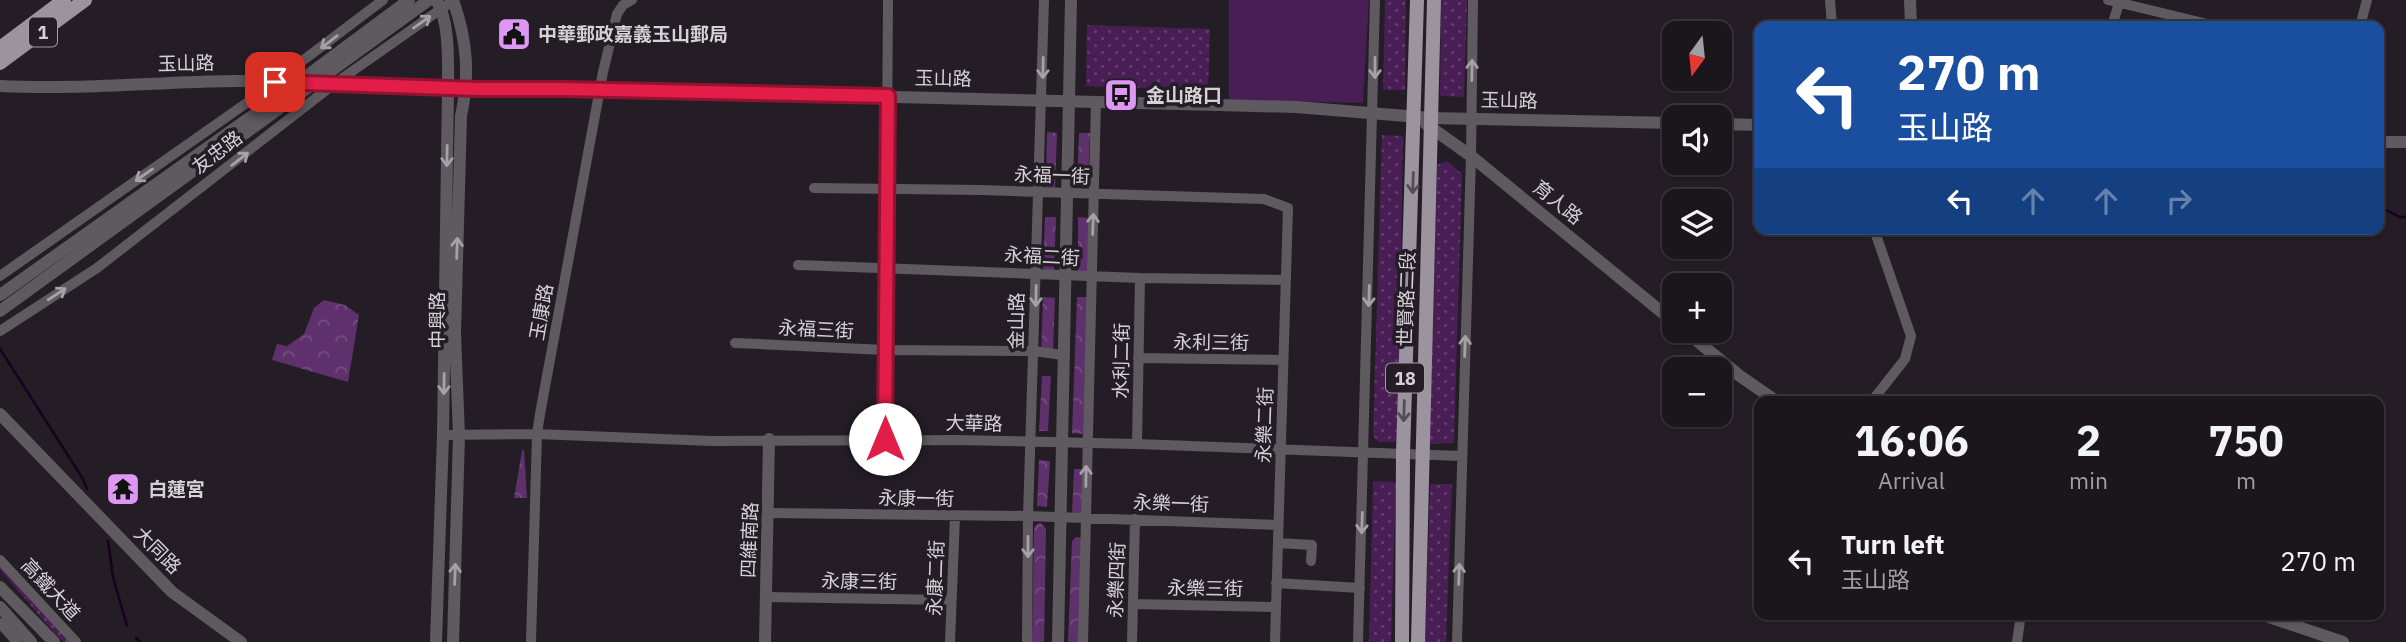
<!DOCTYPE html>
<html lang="en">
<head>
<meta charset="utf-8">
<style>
	:root { --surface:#1b161c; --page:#241f25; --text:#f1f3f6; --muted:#a09fa3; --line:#39353b }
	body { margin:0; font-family:"IBM Plex Sans","Noto Sans TC",sans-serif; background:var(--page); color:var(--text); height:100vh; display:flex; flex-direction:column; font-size:26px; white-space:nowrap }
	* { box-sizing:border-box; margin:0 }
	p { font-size:23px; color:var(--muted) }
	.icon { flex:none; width:38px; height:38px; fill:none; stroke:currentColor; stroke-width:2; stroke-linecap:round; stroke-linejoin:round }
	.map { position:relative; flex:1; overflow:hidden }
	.details { position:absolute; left:1754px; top:396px; width:630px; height:224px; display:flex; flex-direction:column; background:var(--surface); border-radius:14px; box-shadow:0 2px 5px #0004,0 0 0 2px var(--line) }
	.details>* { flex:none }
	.top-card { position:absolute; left:1754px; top:21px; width:630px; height:214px; border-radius:14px; box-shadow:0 2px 5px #0004,0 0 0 2px var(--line); background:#1a4fa0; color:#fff; overflow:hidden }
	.needle { width:46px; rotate:195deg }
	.buttons { position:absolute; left:1662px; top:21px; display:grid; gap:14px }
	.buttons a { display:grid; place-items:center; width:70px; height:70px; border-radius:14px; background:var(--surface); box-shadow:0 2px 5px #0004,0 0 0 2px var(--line); font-size:35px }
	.pin { position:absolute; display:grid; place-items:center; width:60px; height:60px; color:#fff; margin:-30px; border-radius:14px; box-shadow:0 4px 10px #0006 }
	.me { position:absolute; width:77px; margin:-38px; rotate:0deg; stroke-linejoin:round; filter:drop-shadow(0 0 5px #0008) }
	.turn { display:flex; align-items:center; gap:24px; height:147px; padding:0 28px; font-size:32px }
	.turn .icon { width:91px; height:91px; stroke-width:2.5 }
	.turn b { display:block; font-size:49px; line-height:60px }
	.lanes { display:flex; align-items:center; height:66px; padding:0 28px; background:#0003; justify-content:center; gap:35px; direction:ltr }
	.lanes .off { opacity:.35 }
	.eta { display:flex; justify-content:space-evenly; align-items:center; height:119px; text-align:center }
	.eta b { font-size:42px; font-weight:800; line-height:49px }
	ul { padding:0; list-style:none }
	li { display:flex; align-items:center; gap:21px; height:91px; padding:0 28px }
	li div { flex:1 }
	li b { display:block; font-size:26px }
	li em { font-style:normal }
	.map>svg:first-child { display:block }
</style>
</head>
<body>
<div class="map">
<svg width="2406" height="642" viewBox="0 0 2406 642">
	<defs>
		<pattern id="grass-dots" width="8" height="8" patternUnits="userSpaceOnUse" patternTransform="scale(1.75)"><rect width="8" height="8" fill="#481e54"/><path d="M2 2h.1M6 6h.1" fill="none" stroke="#623e6c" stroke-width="1.8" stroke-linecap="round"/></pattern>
		<pattern id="forest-crowns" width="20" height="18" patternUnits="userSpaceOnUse" patternTransform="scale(1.75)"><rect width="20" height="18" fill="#5e316c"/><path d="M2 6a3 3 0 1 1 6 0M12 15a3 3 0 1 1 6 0" fill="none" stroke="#744e80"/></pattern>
	</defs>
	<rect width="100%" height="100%" fill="#241d26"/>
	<path fill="url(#grass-dots)" d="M1385,0H1406L1405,90H1383Z
		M1441,0H1467L1464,97L1440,96Z
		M1087,25L1210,29L1208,91L1086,86Z
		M1382,135L1403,136L1398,442H1379L1373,436Z
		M1447,161L1462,174L1454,443L1429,444L1437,165Z
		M1373,481L1396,482L1391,642H1369Z
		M1430,484H1452L1446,642H1425Z
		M0,564L72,642H64L59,638L0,570Z"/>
	<path fill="url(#forest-crowns)" d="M1047,132L1057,133L1055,188L1046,187Z
		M1079,133H1090L1088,187L1077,186Z
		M1045,217H1056L1054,271L1043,270Z
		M1078,217L1089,218L1087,274L1078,273Z
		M1043,297L1055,298L1053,352H1041Z
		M1077,297H1087L1083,434L1072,433Z
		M324,300L345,305L359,315L348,382L272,360L277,344L287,346L304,334L314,308Z
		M1042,376H1051L1048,431H1039Z
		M524,449L527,498H514L522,451Z
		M1039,460L1050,461L1047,507L1037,506Z
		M1074,469H1084L1082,515L1072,514Z
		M1041,523L1046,529L1044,642H1032L1034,528L1037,524Z
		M1076,537L1082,538L1080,642H1068L1072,541Z"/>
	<path fill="#481e54" d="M1229,0H1369L1363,103L1229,100Z"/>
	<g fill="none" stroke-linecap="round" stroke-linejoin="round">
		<path stroke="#170020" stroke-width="2.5" d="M2378,206L2400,217H2406
			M0,349L83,479L87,489
			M108,541L113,577L127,626
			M136,638L140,642"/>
		<path stroke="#5e5a5f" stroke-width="10" d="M1830,0L1832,26
			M2108,0L2216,26
			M2112,26L2120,0
			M2360,26L2367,0
			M814,188L980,190L1264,199L1288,208L1275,642
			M798,265L1140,278L1285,280
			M0,276L248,102L383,0
			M0,331L97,268L334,84L454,0
			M735,343L885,350L1034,351L1063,355
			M1138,358L1283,360
			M1872,401L1905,359L1911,336L1874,229
			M443,435L537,434L711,441L959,440L1137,444L1461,456
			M885,439L888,0
			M1137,444L1140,278
			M770,513L1028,516L1278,525
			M1278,543L1312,545L1311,561
			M0,560L76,642
			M1276,583L1360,588
			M766,597L950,600
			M1133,604L1276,607
			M0,623L17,642
			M531,642L537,434L540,414L603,72L617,14L623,5L632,0
			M950,642L955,516
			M1027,642L1028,516L1044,0
			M1083,642L1096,101
			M1132,642L1135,519
			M1358,642L1375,0
			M1457,642L1471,156L1473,0
			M2017,642L2021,614"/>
		<path stroke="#5e5a5f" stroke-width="12" d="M436,0C450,20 448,63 448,88L443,435L436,642
			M453,0C467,40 470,74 461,116L455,333L459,436L453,642
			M1910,0L1911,26
			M0,86C77,90 156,82 234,81C344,80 453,89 563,89L1218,105L1296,107L1431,118L1675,123
			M1426,124L1471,156L1675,323
			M1720,124L1759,125
			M2378,142H2406
			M0,295L269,104L409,0
			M0,311L429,0
			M1685,331L1740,376L1776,401
			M0,414L172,592L241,642
			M0,587L54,642
			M0,607L31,642
			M2260,614L2343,642
			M765,642L769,439
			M1058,642L1071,0"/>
		<path stroke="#9b949e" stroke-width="14" d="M0,48L64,0
			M0,63L85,0
			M1402,642L1403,454L1417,0
			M1418,642L1434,0"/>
	</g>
	<defs><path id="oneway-shaft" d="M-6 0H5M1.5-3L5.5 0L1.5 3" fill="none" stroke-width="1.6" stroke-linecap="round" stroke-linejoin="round" transform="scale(1.75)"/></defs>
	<g stroke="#a6a1a7">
		<use href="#oneway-shaft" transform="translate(422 22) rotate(-35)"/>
		<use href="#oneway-shaft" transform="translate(329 42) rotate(142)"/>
		<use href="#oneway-shaft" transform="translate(1043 68) rotate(91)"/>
		<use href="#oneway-shaft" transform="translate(1375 68) rotate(90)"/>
		<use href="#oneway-shaft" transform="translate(1472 70) rotate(-89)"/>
		<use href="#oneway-shaft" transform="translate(447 156) rotate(91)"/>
		<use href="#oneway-shaft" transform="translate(240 159) rotate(-38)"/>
		<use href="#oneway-shaft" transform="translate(144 175) rotate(145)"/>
		<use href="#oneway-shaft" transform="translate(1093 224) rotate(-88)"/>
		<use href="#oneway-shaft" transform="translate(457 248) rotate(-88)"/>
		<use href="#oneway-shaft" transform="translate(57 294) rotate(-33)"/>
		<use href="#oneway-shaft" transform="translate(1036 296) rotate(91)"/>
		<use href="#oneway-shaft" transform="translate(1369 296) rotate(92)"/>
		<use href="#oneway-shaft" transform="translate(1465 346) rotate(-88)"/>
		<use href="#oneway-shaft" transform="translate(444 384) rotate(91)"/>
		<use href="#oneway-shaft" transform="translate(1086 476) rotate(-89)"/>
		<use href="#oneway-shaft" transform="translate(1362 523) rotate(92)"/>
		<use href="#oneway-shaft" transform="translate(1028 547) rotate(90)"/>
		<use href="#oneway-shaft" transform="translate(455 574) rotate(-88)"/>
		<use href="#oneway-shaft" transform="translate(1459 574) rotate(-88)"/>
	</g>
	<g stroke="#544d56">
		<use href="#oneway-shaft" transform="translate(1413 183) rotate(92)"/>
		<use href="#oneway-shaft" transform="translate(1404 411) rotate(92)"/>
	</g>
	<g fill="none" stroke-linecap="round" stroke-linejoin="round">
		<g stroke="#92132f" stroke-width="18">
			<path id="route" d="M275,82L479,89H563L888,96L885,439"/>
		</g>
		<use href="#route" stroke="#e11d48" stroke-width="12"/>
	</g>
	<defs>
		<g id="civic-square" transform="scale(1.75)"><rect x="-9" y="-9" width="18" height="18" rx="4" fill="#de98f3" stroke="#241d26"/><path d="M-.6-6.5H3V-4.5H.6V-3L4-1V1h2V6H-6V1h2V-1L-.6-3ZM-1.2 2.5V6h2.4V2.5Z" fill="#111"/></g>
		<g id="bus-square" transform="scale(1.75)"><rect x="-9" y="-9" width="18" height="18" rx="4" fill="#de98f3" stroke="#241d26"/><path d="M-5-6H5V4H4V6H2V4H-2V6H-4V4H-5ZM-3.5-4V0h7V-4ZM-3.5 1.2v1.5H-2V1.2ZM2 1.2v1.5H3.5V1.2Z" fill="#111"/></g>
		<g id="temple-square" transform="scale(1.75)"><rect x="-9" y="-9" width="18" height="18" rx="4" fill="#de98f3" stroke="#241d26"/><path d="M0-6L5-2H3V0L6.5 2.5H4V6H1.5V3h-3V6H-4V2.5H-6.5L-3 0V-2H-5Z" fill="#111"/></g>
	</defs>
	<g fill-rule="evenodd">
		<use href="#civic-square" x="514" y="34"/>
		<use href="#bus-square" x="1121" y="95"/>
		<use href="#temple-square" x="123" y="489"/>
	</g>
	<g text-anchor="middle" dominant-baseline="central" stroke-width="7" stroke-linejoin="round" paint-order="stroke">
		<g fill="#241d26" stroke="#a19ba2" stroke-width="2">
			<rect x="29" y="17.5" width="28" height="29" rx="5"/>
			<rect x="1386" y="363.5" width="38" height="29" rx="5"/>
		</g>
		<g font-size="18" font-weight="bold" fill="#d6d1d7">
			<text x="43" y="32">1</text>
			<text x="1405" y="378">18</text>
		</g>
		<g font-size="19" font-weight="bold" fill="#d6d1d7" stroke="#241d26" text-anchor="start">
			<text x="538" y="34">中華郵政嘉義玉山郵局</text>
			<text x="1146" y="95">金山路口</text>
			<text x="148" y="489">白蓮宮</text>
		</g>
		<g font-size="19" fill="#d6d1d7" stroke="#241d26">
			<text transform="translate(186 63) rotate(-1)">玉山路</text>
			<text transform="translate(943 78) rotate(1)">玉山路</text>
			<text transform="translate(1509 100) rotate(1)">玉山路</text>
			<text transform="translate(217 152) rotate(-37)">友忠路</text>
			<text transform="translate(1052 175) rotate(2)">永福一街</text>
			<text transform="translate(1558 202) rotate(39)">育人路</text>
			<text transform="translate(1042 256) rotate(3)">永福二街</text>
			<text transform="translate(1406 299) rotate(-88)">世賢路二段</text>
			<text transform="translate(541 312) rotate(-80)">玉康路</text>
			<text transform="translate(437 320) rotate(-90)">中興路</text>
			<text transform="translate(1016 321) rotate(-89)">金山路</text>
			<text transform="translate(816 329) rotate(3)">永福三街</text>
			<text transform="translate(1211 342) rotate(1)">永利三街</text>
			<text transform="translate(1121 361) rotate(-89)">水利二街</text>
			<text transform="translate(974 423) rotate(1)">大華路</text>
			<text transform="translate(1264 425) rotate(-88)">永樂二街</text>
			<text transform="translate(916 498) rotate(1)">永康一街</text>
			<text transform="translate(1171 503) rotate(2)">永樂一街</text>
			<text transform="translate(749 540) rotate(-88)">四維南路</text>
			<text transform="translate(158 550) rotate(45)">大同路</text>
			<text transform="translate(935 578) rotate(-88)">永康二街</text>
			<text transform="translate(1116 580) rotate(-88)">永樂四街</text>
			<text transform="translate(859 581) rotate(1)">永康三街</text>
			<text transform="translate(1205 588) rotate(1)">永樂三街</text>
			<text transform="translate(51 589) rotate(47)">高鐵大道</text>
		</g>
	</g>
</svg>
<div class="buttons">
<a><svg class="needle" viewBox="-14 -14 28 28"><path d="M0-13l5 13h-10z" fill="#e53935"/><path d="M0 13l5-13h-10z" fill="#a09fa3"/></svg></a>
<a><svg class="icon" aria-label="sound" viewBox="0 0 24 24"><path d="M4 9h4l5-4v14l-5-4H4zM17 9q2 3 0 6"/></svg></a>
<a><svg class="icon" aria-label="layers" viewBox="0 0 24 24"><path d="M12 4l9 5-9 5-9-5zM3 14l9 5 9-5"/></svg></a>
<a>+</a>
<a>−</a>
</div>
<div class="pin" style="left:275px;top:82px;background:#d93025"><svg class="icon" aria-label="arrive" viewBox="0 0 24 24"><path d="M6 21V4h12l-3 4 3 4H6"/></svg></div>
<svg class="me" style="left:885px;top:439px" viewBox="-20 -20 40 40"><circle r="19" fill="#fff"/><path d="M0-13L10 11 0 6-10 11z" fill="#e11d48"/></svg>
<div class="top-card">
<div class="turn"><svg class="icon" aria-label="left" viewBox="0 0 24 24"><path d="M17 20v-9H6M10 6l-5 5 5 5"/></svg><div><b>270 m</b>玉山路</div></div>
<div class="lanes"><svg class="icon" aria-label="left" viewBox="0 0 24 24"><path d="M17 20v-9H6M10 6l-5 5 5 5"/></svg><svg class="icon off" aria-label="ahead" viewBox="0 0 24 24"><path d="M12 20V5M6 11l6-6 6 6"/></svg><svg class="icon off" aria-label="ahead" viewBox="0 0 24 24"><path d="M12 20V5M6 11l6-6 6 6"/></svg><svg class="icon off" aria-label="right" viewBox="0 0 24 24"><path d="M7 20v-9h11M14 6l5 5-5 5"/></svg></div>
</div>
<section class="details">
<div class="eta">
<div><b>16:06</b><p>Arrival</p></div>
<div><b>2</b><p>min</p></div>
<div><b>750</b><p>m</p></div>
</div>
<ul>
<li><svg class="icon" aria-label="left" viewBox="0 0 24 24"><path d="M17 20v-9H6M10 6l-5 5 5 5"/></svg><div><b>Turn left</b><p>玉山路</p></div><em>270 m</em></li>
</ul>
</section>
</div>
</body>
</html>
